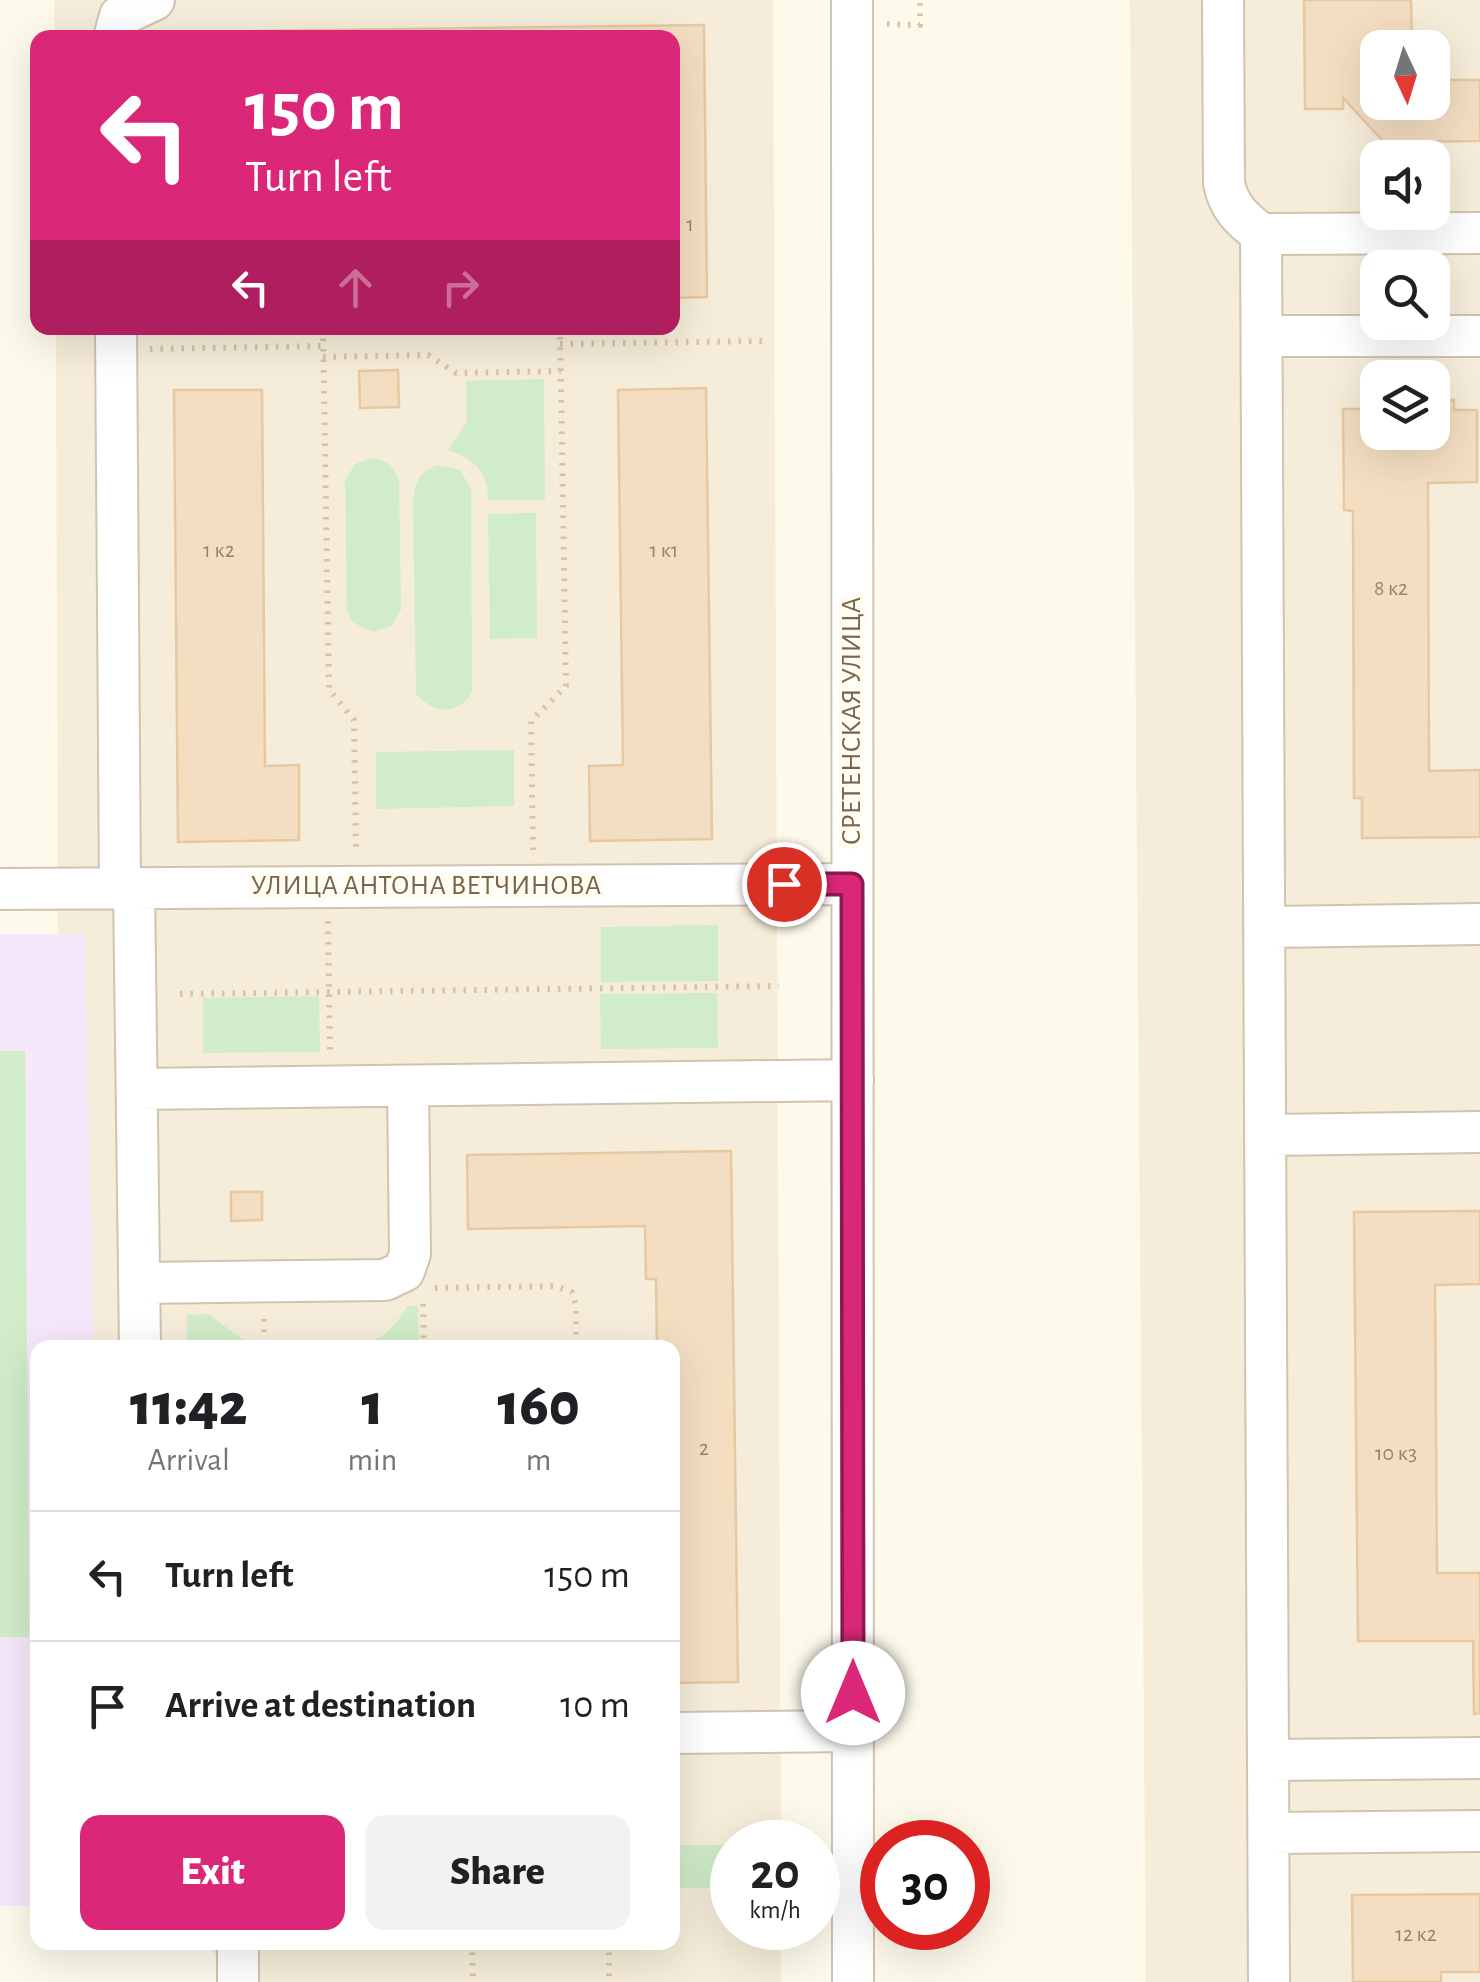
<!DOCTYPE html>
<html lang="en">
<head>
<meta charset="utf-8">
<style>
	:root { --surface:#fff; --page:#f2f2f2; --text:#202124; --muted:#757577; --line:#e0e0e0; --accent:#db2777 }
	body { margin:0; font-family:"Alegreya Sans",sans-serif; background:var(--page); color:var(--text); height:100vh; display:flex; flex-direction:column; font-size:38px; white-space:nowrap }
	* { box-sizing:border-box; margin:0 }
	p { font-size:32px; color:var(--muted) }
	.icon { flex:none; width:55px; height:55px; fill:none; stroke:currentColor; stroke-width:2; stroke-linecap:round; stroke-linejoin:round }
	.map { position:relative; flex:1; overflow:hidden }
	.sheet { position:absolute; left:30px; top:1340px; width:650px; height:610px; display:flex; flex-direction:column; background:var(--surface); border-radius:20px; box-shadow:0 10px 40px #0002 }
	.sheet>* { flex:none }
	.guide { position:absolute; left:30px; top:30px; width:650px; height:305px; border-radius:20px; box-shadow:0 10px 40px #0002; background:#db2777; color:#fff; overflow:hidden }
	.needle { width:65px; rotate:176deg }
	.buttons { position:absolute; left:1360px; top:30px; display:grid; gap:20px }
	.buttons a { display:grid; place-items:center; width:90px; height:90px; border-radius:20px; background:var(--surface); box-shadow:0 10px 40px #0002; font-size:50px }
	.speed { position:absolute; left:710px; top:1820px; display:flex; gap:20px; font-size:50px; font-weight:700; text-align:center }
	.speed>* { display:grid; place-content:center; width:130px; height:130px; border-radius:50%; background:var(--surface); box-shadow:0 10px 40px #0002; line-height:1 }
	.speed small { font-size:25px; font-weight:400 }
	.speed .limit { border:15px solid #d22; background:#fff; color:#111 }
	.pin { position:absolute; display:grid; place-items:center; width:85px; height:85px; color:#fff; margin:-42px; border:5px solid #fff; border-radius:50%; box-shadow:0 2px 10px #0007 }
	.me { position:absolute; width:110px; margin:-55px; rotate:0deg; stroke-linejoin:round; filter:drop-shadow(0 0 8px #0008) }
	.turn { display:flex; align-items:center; gap:35px; height:210px; padding:0 50px; font-size:45px }
	.turn .icon { width:130px; height:130px; stroke-width:2.5 }
	.turn b { display:block; font-size:70px; line-height:85px }
	.lanes { display:flex; align-items:center; height:95px; padding:0 50px; background:#0003; justify-content:center; gap:50px; direction:ltr }
	.lanes .off { opacity:.35 }
	.eta { display:flex; justify-content:space-evenly; align-items:center; height:170px; text-align:center }
	.eta b { font-size:60px; font-weight:800; line-height:70px }
	.button { display:flex; gap:20px; margin-top:auto; padding:20px 50px }
	.button a { flex:1; height:115px; border-radius:20px; background:var(--accent); color:#fff; font-size:40px; font-weight:800; line-height:115px; text-align:center }
	.button a+a { background:var(--page); color:var(--text) }
	ul { padding:0; list-style:none }
	li { display:flex; align-items:center; gap:30px; height:130px; padding:0 50px; border-top:2px solid var(--line) }
	li div { flex:1 }
	li b { display:block; font-size:38px }
	li em { font-style:normal }
	.map>svg:first-child { display:block }
</style>
</head>
<body>
<div class="map">
<svg width="1480" height="1982" viewBox="0 0 1480 1982">
	<rect width="100%" height="100%" fill="#fdf9eb"/>
	<path fill="#f5edd9" fill-rule="evenodd" d="M54,0H773L781,1842H732V1928H781V1982H216V1956L208,1943L672,1942V1348L75,1347L58,970L56,328H672V38L55,37Z
		M1130,0H1480V1982H1146ZM1378,48H1432V102H1378ZM1378,158H1432V212H1378ZM1378,268H1432V322H1378ZM1378,378H1432V432H1378Z"/>
	<path fill="#f7e7fa" d="M0,934H85L94,1347L38,1348L37,1906H0Z"/>
	<path fill="#d0ecc8" d="M544,379L545,500H488C488,472 475,459 448,450L467,422L466,381Z
		M373,458C387,461 393,466 399,480L401,610L391,626L373,632L352,622L347,611L345,480L355,464Z
		M437,465L460,470L471,489L472,692C457,717 434,713 416,694L413,507C413,486 417,473 437,465Z
		M536,513L537,638L490,639L488,514Z
		M514,750V806L376,809V752Z
		M718,925V981L601,982V927Z
		M717,993L718,1048L601,1049L600,994Z
		M319,996L320,1052L203,1053V998Z
		M0,1051H25L29,1637H0Z
		M407,1306H418L419,1347H360C383,1338 395,1328 407,1306Z
		M208,1314L253,1347H187V1315Z
		M673,1845H732V1888H673Z"/>
	<path fill="#f4dec2" stroke="#e7c8a1" stroke-width="2.5" d="M1304,0H1411L1412,48H1378V102H1432V76L1437,80H1480V141L1384,142L1343,98V109H1305Z
		M704,25L707,297L672,298V38H174V32Z
		M398,370L399,407L360,408L359,371Z
		M706,388L712,839L590,841L589,766L623,765L618,390Z
		M174,390H262L265,766L299,765V840L178,842Z
		M1432,400H1454V410H1477V482L1428,483L1429,771L1480,770V837L1362,838V798H1354L1353,511L1344,510L1343,409H1376L1378,401V432H1432Z
		M731,1151L738,1682L672,1683V1348H657L656,1279H646L645,1226L468,1229L467,1155Z
		M231,1192H262V1220L231,1221Z
		M1480,1211V1284L1435,1285L1437,1573H1480V1713L1474,1714L1473,1641H1358L1354,1212Z
		M1480,1894V1972H1441V1982H1353L1352,1895Z"/>
	<g fill="none" stroke-linecap="round" stroke-linejoin="round">
		<g stroke="#d1c4af" stroke-width="44">
			<path id="minor" d="M852,0L853,1982
				M1223,0L1224,183C1229,208 1241,218 1261,234L1269,1982
				M114,38L120,16L154,0
				M1261,234L1480,233
				M116,328L120,888
				M1262,336H1480
				M134,888L140,1348
				M0,889L852,884
				M1264,927L1480,924
				M137,1089L853,1080
				M1265,1135L1480,1132
				M140,1283L385,1280L404,1271L410,1254L408,1086
				M672,1733L853,1731
				M1268,1760L1480,1758
				M1269,1833L1480,1831
				M238,1942V1982"/>
		</g>
		<path stroke="#dac2a4" stroke-width="6" stroke-dasharray="2.5 8" stroke-linecap="butt" d="M887,24L920,25V0
			M323,328L329,689L354,720L356,852
			M560,344L762,341
			M150,349L323,346
			M323,357L428,355L456,373L561,371
			M533,850L531,721L566,686L560,328
			M328,921L330,1053
			M180,994L779,986
			M435,1288L555,1286L572,1292L576,1306V1348
			M423,1304L424,1348
			M264,1319V1348
			M472,1942L473,1982
			M609,1942V1982"/>
		<use href="#minor" stroke="#fff" stroke-width="40"/>
	</g>
	<g fill="none" stroke-linecap="round" stroke-linejoin="round">
		<g stroke="#8e194d" stroke-width="25">
			<path id="route" d="M784,884H852L853,1693"/>
		</g>
		<use href="#route" stroke="#db2777" stroke-width="18"/>
	</g>
	<g text-anchor="middle" dominant-baseline="central" stroke-width="10" stroke-linejoin="round" paint-order="stroke">
		<g font-size="22" fill="#98836a">
			<text x="690" y="224">1</text>
			<text x="219" y="550">1 к2</text>
			<text x="664" y="550">1 к1</text>
			<text x="1391" y="588">8 к2</text>
			<text x="704" y="1448">2</text>
			<text x="1396" y="1453">10 к3</text>
			<text x="1416" y="1934">12 к2</text>
		</g>
		<g font-size="28" fill="#7a654c" stroke="#fffcf2">
			<text transform="translate(852 721) rotate(-90)">СРЕТЕНСКАЯ УЛИЦА</text>
			<text x="426" y="886">УЛИЦА АНТОНА ВЕТЧИНОВА</text>
		</g>
	</g>
</svg>
<div class="buttons">
<a><svg class="needle" viewBox="-14 -14 28 28"><path d="M0-13l5 13h-10z" fill="#e53935"/><path d="M0 13l5-13h-10z" fill="#757577"/></svg></a>
<a><svg class="icon" aria-label="sound" viewBox="0 0 24 24"><path d="M4 9h4l5-4v14l-5-4H4zM17 9q2 3 0 6"/></svg></a>
<a><svg class="icon" aria-label="search" viewBox="0 0 24 24"><circle cx="10" cy="10" r="6"/><path d="M15 15l6 6"/></svg></a>
<a><svg class="icon" aria-label="layers" viewBox="0 0 24 24"><path d="M12 4l9 5-9 5-9-5zM3 14l9 5 9-5"/></svg></a>
</div>
<div class="speed"><div>20<small>km/h</small></div><div class="limit">30</div></div>
<div class="pin" style="left:784px;top:884px;background:#d93025"><svg class="icon" aria-label="arrive" viewBox="0 0 24 24"><path d="M6 21V4h12l-3 4 3 4H6"/></svg></div>
<svg class="me" style="left:853px;top:1693px" viewBox="-20 -20 40 40"><circle r="19" fill="#fff"/><path d="M0-13L10 11 0 6-10 11z" fill="#db2777"/></svg>
<div class="guide">
<div class="turn"><svg class="icon" aria-label="left" viewBox="0 0 24 24"><path d="M17 20v-9H6M10 6l-5 5 5 5"/></svg><div><b>150 m</b>Turn left</div></div>
<div class="lanes"><svg class="icon" aria-label="left" viewBox="0 0 24 24"><path d="M17 20v-9H6M10 6l-5 5 5 5"/></svg><svg class="icon off" aria-label="ahead" viewBox="0 0 24 24"><path d="M12 20V5M6 11l6-6 6 6"/></svg><svg class="icon off" aria-label="right" viewBox="0 0 24 24"><path d="M7 20v-9h11M14 6l5 5-5 5"/></svg></div>
</div>
<section class="sheet">
<div class="eta">
<div><b>11:42</b><p>Arrival</p></div>
<div><b>1</b><p>min</p></div>
<div><b>160</b><p>m</p></div>
</div>
<ul>
<li><svg class="icon" aria-label="left" viewBox="0 0 24 24"><path d="M17 20v-9H6M10 6l-5 5 5 5"/></svg><div><b>Turn left</b></div><em>150 m</em></li>
<li><svg class="icon" aria-label="arrive" viewBox="0 0 24 24"><path d="M6 21V4h12l-3 4 3 4H6"/></svg><div><b>Arrive at destination</b></div><em>10 m</em></li>
</ul>
<div class="button"><a>Exit</a><a>Share</a></div>
</section>
</div>
</body>
</html>
